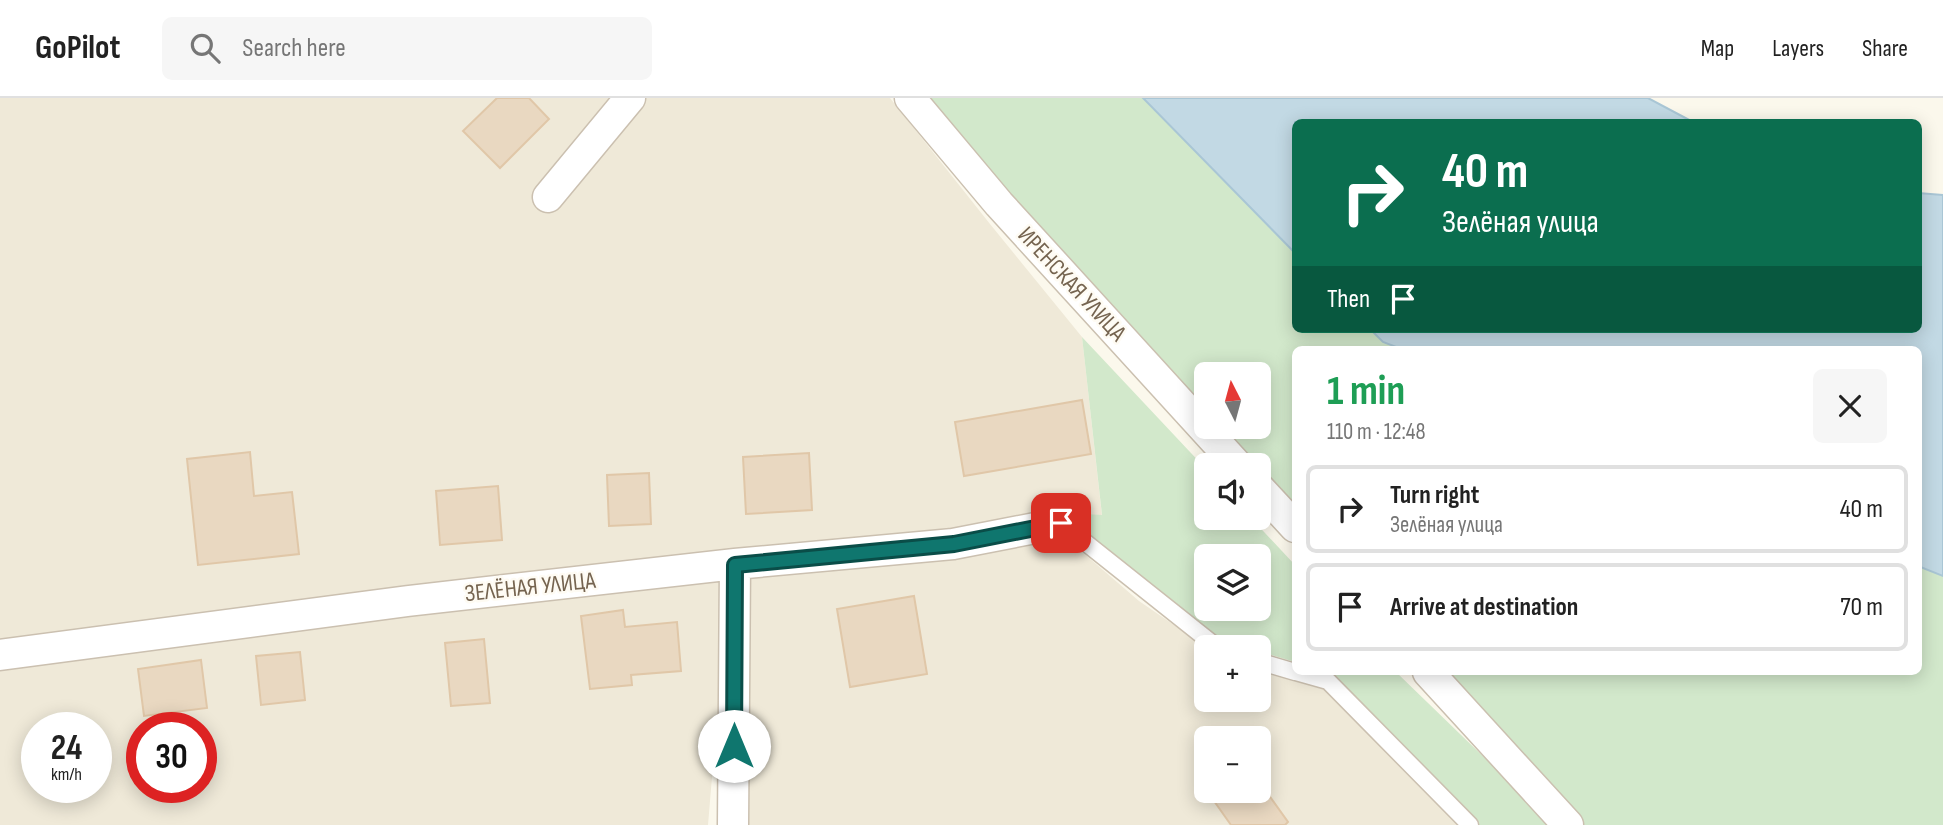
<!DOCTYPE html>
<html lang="en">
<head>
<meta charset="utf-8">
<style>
	:root { --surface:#fff; --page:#f6f6f6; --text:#222; --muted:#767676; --line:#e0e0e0 }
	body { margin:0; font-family:"Sofia Sans Condensed",sans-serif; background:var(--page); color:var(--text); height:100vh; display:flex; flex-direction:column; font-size:26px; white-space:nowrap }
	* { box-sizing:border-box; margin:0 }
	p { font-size:23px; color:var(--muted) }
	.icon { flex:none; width:38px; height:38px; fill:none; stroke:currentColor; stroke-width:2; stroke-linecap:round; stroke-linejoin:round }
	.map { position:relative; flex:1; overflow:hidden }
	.side { position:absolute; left:1292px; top:248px; width:630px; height:329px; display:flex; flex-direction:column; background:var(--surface); border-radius:10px; box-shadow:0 4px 18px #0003 }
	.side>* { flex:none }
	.banner { position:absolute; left:1292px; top:21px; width:630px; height:214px; border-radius:10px; box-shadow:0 4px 18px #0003; background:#0b6e4f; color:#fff; overflow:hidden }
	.needle { width:46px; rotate:354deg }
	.controls { position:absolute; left:1194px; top:264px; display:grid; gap:14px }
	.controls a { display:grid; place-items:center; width:77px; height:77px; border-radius:10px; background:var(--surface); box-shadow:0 4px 18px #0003; font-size:35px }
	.speed { position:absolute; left:21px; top:614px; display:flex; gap:14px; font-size:35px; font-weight:700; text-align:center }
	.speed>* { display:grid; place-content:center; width:91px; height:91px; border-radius:50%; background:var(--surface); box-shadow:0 4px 18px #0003; line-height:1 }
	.speed small { font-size:18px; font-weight:400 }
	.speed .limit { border:10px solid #d22; background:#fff; color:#111 }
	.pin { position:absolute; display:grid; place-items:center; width:60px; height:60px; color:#fff; margin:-30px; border-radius:14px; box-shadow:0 4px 10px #0006 }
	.me { position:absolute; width:77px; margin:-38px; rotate:0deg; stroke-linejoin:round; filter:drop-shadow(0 0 5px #0008) }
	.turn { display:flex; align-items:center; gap:24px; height:147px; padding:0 35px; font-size:32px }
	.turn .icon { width:91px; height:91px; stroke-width:2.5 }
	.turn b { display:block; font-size:49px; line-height:60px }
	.then { display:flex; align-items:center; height:66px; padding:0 35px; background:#0003; gap:14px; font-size:26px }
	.round { display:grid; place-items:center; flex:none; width:74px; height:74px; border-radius:10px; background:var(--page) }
	.headline { display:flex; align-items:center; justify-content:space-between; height:119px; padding:0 35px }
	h1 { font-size:42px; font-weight:700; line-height:52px; color:#1e9e55 }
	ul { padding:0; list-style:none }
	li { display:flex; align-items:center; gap:21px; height:88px; margin:0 14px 10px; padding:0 21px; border:4px solid var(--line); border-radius:10px }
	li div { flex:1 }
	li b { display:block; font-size:26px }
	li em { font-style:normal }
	header { display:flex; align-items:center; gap:42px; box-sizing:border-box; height:98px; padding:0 35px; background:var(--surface); border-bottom:2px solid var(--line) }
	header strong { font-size:33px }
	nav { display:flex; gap:38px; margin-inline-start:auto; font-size:24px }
	.search { width:490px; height:63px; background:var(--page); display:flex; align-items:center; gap:18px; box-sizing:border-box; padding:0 24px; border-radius:10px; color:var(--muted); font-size:26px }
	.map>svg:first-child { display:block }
</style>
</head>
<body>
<header>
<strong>GoPilot</strong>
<div class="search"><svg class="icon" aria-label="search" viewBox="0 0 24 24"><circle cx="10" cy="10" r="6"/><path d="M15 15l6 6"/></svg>Search here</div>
<nav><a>Map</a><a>Layers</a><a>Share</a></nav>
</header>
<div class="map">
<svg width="1943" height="727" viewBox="0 0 1943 727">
	<rect width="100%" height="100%" fill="#fbf8ec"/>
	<path fill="#efe9d8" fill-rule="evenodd" d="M0,0H890L990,126L1082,239L1102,418L1059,415L947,431L375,492L0,550Z
		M1067,441L1139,503L1206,549V602H1258V573L1326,592L1461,727H743L744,474L962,454ZM1206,640H1258V693H1206Z
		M729,475L708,727H0V566ZM37,630H96V690H37ZM142,630H201V690H142Z"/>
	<path fill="#d2e8cb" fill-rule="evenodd" d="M913,0H1143L1295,155V231H1370L1383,244L1404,252H1295V428L1258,388V368L1240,367L1003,105ZM1206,276H1258V329H1206Z
		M1082,239L1206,371V420H1251L1295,467V564L1258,553V550L1247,549L1222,542L1145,486L1066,415L1102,417ZM1206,458H1258V511H1206Z
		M1918,468L1943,478V727H1581L1427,574H1918Z
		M1328,574H1396L1554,727H1477Z"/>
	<path fill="#c2d9e4" stroke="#a9c6d5" stroke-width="2" d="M1143,0H1648L1693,24H1295V155Z
		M1918,95L1943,97V478L1918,468V252H1404L1383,244L1370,231H1918Z"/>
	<path fill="#e9d8c1" stroke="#e0c7a8" stroke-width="2" d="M497,0H529L549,21L500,70L463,33Z
		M1082,302L1091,356L964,378L955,324Z
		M250,354L254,398L292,394L299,456L198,467L187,361Z
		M809,355L812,412L746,416L743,359Z
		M649,375L651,426L609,428L607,377Z
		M498,388L502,442L440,447L436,393Z
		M914,498L927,576L850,589L837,511Z
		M623,512L625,529L677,524L681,573L631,577L632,587L590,591L581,518Z
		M484,541L490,605L451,608L445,545Z
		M300,554L305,602L261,607L256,558Z
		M201,562L207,610L144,618L138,571Z
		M1258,682L1288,724L1285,727H1231L1207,693H1258Z"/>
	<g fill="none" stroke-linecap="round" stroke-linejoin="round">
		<g stroke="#cbc0b0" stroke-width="19">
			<path id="lane" d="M1061,425L1218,550
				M1258,563L1295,574
				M1296,574L1328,583L1470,727"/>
		</g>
		<g stroke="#cbc0b0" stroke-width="33">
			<path id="street" d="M910,0L999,106L1238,368
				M548,99L630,0
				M1258,389L1295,429
				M0,557L408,503L735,466L953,446L1061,425
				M1428,574L1568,727
				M733,727L735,466"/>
		</g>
		<use href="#lane" stroke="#fff" stroke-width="16"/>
		<use href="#street" stroke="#fff" stroke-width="30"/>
	</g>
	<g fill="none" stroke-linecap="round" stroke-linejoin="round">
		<g stroke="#0a4d48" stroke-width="18">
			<path id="route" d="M734,648L735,467L954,446L1061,425"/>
		</g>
		<use href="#route" stroke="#0f766e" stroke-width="12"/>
	</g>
	<g text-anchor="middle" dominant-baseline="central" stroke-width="5" stroke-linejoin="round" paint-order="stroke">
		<g font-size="24" fill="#756450" stroke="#fefbf3">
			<text transform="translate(1072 186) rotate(47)">ИРЕНСКАЯ УЛИЦА</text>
			<text transform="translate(530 489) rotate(-6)">ЗЕЛЁНАЯ УЛИЦА</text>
		</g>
	</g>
</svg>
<div class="controls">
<a><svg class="needle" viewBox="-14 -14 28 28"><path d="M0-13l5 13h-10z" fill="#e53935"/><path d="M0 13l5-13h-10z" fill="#767676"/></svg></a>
<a><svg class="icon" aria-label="sound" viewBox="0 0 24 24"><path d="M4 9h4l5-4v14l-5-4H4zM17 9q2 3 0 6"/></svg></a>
<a><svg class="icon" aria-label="layers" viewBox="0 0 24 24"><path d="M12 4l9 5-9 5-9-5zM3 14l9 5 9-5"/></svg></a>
<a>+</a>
<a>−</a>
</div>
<div class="speed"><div>24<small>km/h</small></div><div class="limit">30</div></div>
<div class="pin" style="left:1061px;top:425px;background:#d93025"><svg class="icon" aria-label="arrive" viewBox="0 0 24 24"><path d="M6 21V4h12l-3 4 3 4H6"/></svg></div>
<svg class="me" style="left:734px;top:648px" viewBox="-20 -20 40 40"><circle r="19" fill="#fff"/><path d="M0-13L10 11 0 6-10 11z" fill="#0f766e"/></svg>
<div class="banner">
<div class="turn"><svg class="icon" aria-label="right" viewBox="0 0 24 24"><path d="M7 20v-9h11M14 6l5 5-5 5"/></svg><div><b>40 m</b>Зелёная улица</div></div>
<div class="then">Then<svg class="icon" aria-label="arrive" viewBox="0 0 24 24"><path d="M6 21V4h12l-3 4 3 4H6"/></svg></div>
</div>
<section class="side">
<div class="headline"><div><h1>1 min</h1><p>110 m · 12:48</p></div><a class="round"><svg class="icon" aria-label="close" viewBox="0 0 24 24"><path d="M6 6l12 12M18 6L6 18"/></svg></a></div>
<ul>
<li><svg class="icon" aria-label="right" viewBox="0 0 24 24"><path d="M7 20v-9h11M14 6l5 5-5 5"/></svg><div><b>Turn right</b><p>Зелёная улица</p></div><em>40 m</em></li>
<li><svg class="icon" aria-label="arrive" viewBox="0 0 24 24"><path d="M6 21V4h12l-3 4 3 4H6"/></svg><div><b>Arrive at destination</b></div><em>70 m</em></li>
</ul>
</section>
</div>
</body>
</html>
